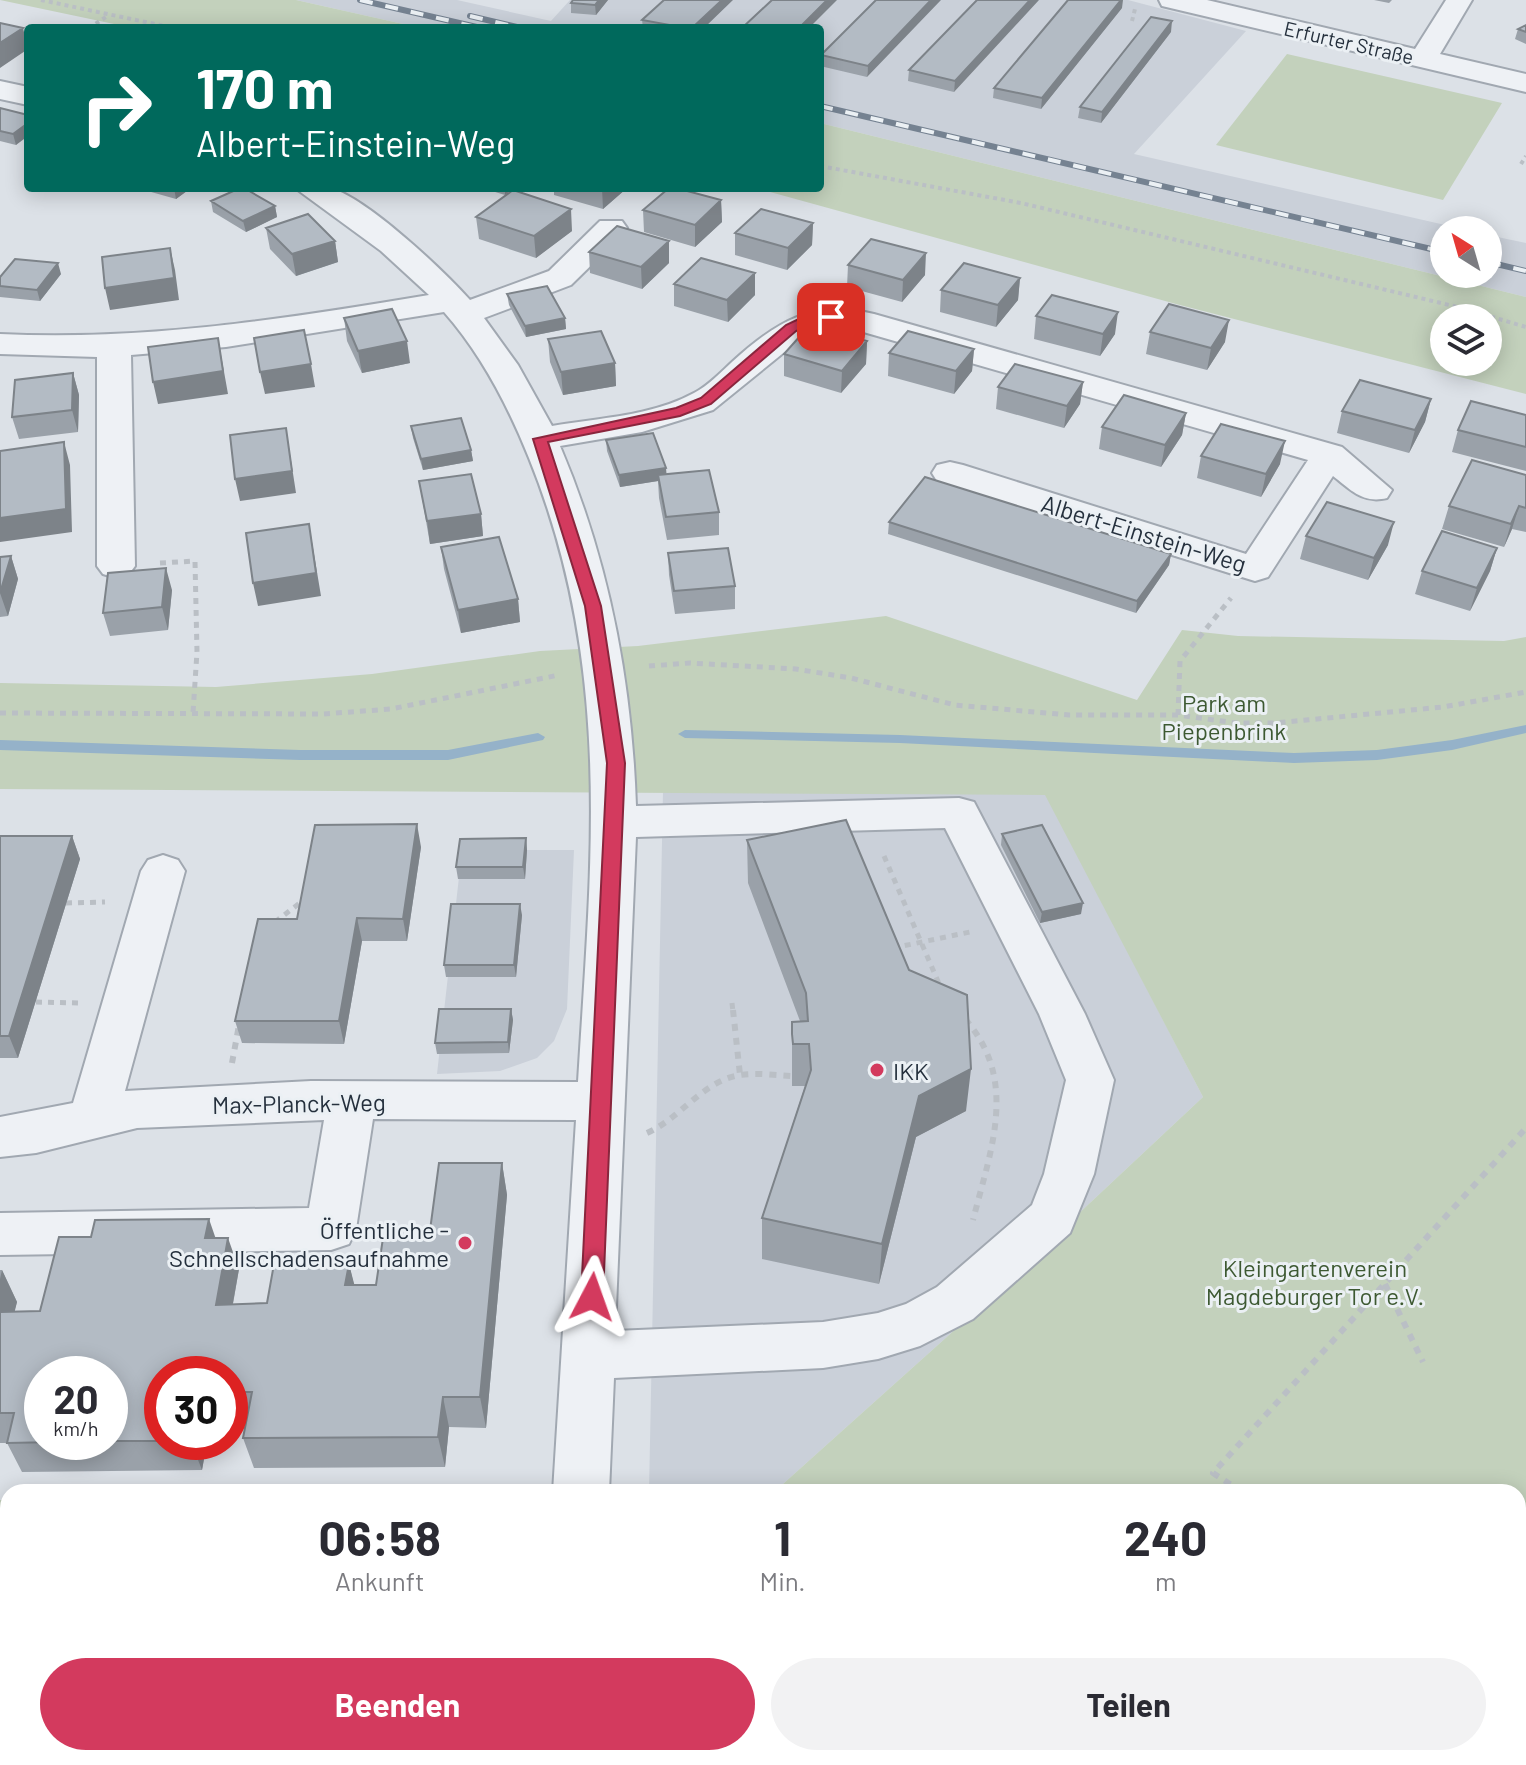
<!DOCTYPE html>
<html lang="de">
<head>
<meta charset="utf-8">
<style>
	:root { --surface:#fff; --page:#f2f2f3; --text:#2b2b33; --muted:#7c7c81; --accent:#d33a5e }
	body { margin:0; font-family:Barlow,sans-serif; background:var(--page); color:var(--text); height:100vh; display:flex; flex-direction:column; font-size:30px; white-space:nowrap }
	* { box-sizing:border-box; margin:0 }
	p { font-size:26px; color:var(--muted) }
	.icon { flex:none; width:44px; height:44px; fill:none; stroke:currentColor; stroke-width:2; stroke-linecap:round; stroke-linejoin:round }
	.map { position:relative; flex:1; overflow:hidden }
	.panel { position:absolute; left:0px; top:1484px; width:1526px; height:282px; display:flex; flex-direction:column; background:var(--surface); border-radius:24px 24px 0 0; box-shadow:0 4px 20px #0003 }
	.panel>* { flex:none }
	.top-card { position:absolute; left:24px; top:24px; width:800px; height:168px; border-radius:8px; box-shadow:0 4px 20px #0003; background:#00695c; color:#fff; overflow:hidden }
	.needle { width:52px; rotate:323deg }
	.fabs { position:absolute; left:1430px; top:216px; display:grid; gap:16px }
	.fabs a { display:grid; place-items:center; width:72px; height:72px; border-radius:50%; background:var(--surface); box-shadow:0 4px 20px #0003; font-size:40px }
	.speed { position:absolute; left:24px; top:1356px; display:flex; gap:16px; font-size:40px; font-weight:700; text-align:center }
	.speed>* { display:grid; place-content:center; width:104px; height:104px; border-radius:50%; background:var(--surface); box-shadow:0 4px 20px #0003; line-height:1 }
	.speed small { font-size:20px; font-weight:400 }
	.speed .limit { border:12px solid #d22; background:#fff; color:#111 }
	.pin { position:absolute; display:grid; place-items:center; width:68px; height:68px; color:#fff; margin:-34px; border-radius:16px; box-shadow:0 4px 12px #0006 }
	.me { position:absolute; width:88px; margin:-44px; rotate:4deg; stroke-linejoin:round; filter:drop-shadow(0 0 6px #0008) }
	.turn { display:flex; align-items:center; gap:28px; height:168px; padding:0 40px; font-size:36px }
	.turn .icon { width:104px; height:104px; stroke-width:2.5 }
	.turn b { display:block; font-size:56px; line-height:68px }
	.eta { display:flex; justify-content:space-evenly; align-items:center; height:136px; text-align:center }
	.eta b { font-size:48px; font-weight:700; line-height:56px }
	.primary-button { display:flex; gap:16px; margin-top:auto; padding:16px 40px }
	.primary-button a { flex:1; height:92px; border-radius:48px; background:var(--accent); color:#fff; font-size:32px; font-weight:700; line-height:92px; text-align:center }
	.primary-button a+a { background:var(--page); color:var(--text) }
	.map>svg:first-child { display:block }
</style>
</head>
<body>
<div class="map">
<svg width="1526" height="1765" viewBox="0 0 1526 1765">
	<rect width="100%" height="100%" fill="#dce1e7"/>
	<path fill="#cad0d9" d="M296,0H457L551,21L570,0H1128L1246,31L1134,154L1467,230H1444V274H1488V235L1526,243V297L820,123V28H421Z
		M663,792L1046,794L1203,1097L949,1335L774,1492H649Z
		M462,850H574L567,1009L554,1041L537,1058L500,1071L437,1074Z"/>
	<path fill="#c3d1bc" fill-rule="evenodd" d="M0,0H296L421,28H133Z
		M1287,54L1502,103L1443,200L1216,145Z
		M820,123L1526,297V394L1176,304L756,188H820ZM1488,318V362H1444V318Z
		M886,616L1137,700L1182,630L1238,636L1504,641L1526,637V1765H0V1500H8V1758H1518V1492H774L949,1335L1203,1097L1045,795L0,789V683L216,687L372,674L540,651L638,646Z"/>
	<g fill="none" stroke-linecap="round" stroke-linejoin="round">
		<path fill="#95b2c9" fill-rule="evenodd" d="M1526,725V733L1452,750L1377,760L1294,763L900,743L685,738L678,734L685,730L900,735L1294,753L1377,750L1452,740Z
			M538,733L545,737L543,740L448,760H300L0,750V740L300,750H448Z"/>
		<g stroke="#a1a8b1" stroke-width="4">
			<path id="minor" d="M1159,0H1207L1415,49L1446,0H1472L1440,54L1526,74V92L1162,6Z
				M0,81L28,87V105L0,99Z
				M295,188C306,188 322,185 333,189C370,201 443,270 470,300L549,271L600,221H622L627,228L622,235L571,285L484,318L518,365L552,426C598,418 652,416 694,393C708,386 720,373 732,362C776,322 812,299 874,314L1342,447L1392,490L1387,498C1363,504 1351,490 1333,476L1268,577L1255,581L1242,577L937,481L932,473L937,465L950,462L963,465L1246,554L1308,460L860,331C839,329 822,328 803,337L713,410L642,432L560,446C609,561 632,682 636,806L959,798L974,802L1085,1014L1114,1080L1094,1174L1070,1233L973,1319L920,1346L878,1359L823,1368L614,1378L609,1492H553L576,1120L373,1119L356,1229L349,1244L331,1250L0,1255V1213L309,1208L324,1120L137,1128L36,1153L0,1157V1117L73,1103L141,871L148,860L163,855L178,860L185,871L125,1091L311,1081L578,1082C591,863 614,668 529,458C508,406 482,355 444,312L226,347L131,355L135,566L129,574L116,578L103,574L97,566V357L0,354V334C145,341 286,319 429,295L381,251ZM945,828L1039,1014L1066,1080L1044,1174L1032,1205L937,1287L906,1304L878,1313L823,1322L615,1331L636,837Z
				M692,1758H752L753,1765H691Z"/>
		</g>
		<g stroke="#9ba6b3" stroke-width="4">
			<path id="major" d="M1518,1572H1526V1628H1518Z
				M0,1585H8V1641H0Z"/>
		</g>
		<path stroke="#babfc5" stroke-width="4" stroke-dasharray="4 4" stroke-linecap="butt" d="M41,0L174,28
			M1132,21L1135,9
			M89,28L109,15
			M1521,164L1526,156
			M820,166L1021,203L1462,308L1526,327"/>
		<path stroke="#babfc5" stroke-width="5" stroke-dasharray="6 6" stroke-linecap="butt" d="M160,563L195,561L197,652L193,713
			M649,666L690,663L796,669L851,678L955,705L1069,715H1178L1236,723H1275L1443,707L1526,692
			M0,713L323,714L391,709L559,675
			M1178,715L1180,661L1231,598
			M884,856L940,986
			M66,903L105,902
			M275,922L305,899
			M893,948L970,932
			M36,1002L79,1003
			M732,1003L733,1012"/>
		<path stroke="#babfc5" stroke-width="6" stroke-dasharray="7 7" stroke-linecap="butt" d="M733,1010L740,1075
			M965,1019C1019,1080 991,1149 973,1220
			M232,1063L239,1025
			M647,1133C679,1119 701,1084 735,1076C753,1072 773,1075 791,1076
			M1385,1284L1423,1362
			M1242,1492L1213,1473L1526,1128
			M0,1520H8
			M1518,1536H1526
			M1518,1667L1526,1666"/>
		<use href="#minor" fill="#eef1f5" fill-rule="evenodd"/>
		<use href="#major" fill="#fff" fill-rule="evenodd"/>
		<g stroke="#758291" stroke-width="6">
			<path id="rail" d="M360,0L481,28
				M470,16L521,28
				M820,106L1444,252
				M1488,262L1526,271"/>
		</g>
		<use href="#rail" stroke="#ebf0f4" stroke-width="4" stroke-dasharray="13" stroke-linecap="butt"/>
	</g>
	<path fill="#9aa1a9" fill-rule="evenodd" d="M573,0H608L596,15L571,13V3Z
		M876,0L867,77L820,66L821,55Z
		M977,0L954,92L908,81L909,70Z
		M1374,0H1392L1389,3Z
		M1122,8L1041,109L993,98L994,88Z
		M642,20L704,28H643Z
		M1526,25V44L1515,39L1518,29Z
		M1171,32L1101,123L1078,118L1080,107Z
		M0,108L28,115L16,145L0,141Z
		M137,188H191L176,199Z
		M482,188H513L505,195Z
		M554,188H627L603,209L554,195Z
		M721,200L722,222L695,247L644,232L643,210Z
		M211,201L275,206L277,217L246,232L213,212Z
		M476,217L572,231L536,258L479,239Z
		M813,223L812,245L787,270L735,255V233Z
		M266,228L335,241L338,262L296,276L270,249Z
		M669,241V263L642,289L590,273L589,252Z
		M848,265L925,275L902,302L847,287Z
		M755,273V295L728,322L674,306V284Z
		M61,274L40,301L0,297V277Z
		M1020,278L1018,300L996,327L940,312L941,290Z
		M507,294L565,318L566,329L526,337L509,305Z
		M1036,316L1115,334L1100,356L1034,339Z
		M344,318L410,363L362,373L347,341Z
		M1150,332L1225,342L1207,370L1146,354Z
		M548,339L615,363L616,386L563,395L550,362Z
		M867,341L866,364L841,393L784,376V354Z
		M974,349L972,371L954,394L888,376L889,353Z
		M73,373L79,395L78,432L19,439L12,417Z
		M1083,382L1080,404L1064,428L996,409L998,387Z
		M1431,399L1425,422L1409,453L1337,433L1342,411Z
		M1186,413L1182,435L1161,467L1099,449L1102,427Z
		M1526,415V471L1452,452L1458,430Z
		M411,426L471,450L473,461L423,470L413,438Z
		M606,440L666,474L719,512V535L667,540L659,498L658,481L620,487L607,451Z
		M1201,456L1280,464L1261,497L1197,478Z
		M1526,475V532L1512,529L1504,547L1442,529L1449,506Z
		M419,481L481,514L483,536L430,544Z
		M889,522L1171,554L1169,565L1136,613L888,534Z
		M1306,536L1388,545L1368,580L1300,559Z
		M441,547L518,599L520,622L461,633L444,569Z
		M1497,548L1490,571L1470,611L1415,594L1422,571Z
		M668,553L735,586V609L675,614L669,575Z
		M11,556L18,579L8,616L0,617V557Z
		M172,590L168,630L110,636L103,613Z
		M1002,834L1081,914L1040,923L1001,845Z
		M0,836H72L80,859L18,1058H0Z
		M526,838L527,850L525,879H458L456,867Z
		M747,840L966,1111L916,1137L879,1284L762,1259V1218L805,1086H792V1022L800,1021L748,883Z
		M421,847L407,941H362L344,1044L242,1043L235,1021L297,919Z
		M522,915L516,977H446L444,965Z
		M511,1009L513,1020L509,1053L437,1054L435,1043Z
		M502,1163L507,1195L486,1428L449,1427L445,1467L254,1468L243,1438L246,1422H230V1374H162V1442H207L202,1470L22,1472L7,1443H0V1270H2L17,1302L14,1312L40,1311L215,1238L239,1269L233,1304L267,1303L349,1264L354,1285H376L429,1238ZM110,1374V1442H42Z"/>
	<path fill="#7d8389" d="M599,0H608L596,15L595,5Z
		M722,0H733L704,28H692Z
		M827,0H837L809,28H799Z
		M931,0H941L867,77L868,66Z
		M1030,0H1039L954,92L955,81Z
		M1121,0H1123L1122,8L1041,109L1042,98Z
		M1172,21L1171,32L1101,123L1102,112Z
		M23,28L28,49L0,68V43Z
		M28,123V136L16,145L13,134Z
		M174,188H191L176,199Z
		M505,188H513L505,195Z
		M602,188H627L603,209Z
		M721,200L722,222L695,247V225Z
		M275,206L277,217L246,232L243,221Z
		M571,209L572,231L536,258L534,236Z
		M813,223L812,245L787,270L788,248Z
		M335,241L338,262L296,276L292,254Z
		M669,241V263L642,289L641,267Z
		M170,248L175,270L179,300L110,310L105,288Z
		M926,253L925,275L902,302L903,280Z
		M58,263L61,274L40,301L37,290Z
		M755,273V295L728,322L727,300Z
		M1020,278L1018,300L996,327L998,305Z
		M1118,312L1115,334L1100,356L1103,334Z
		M565,318L566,329L526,337L525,326Z
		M1229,320L1225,342L1207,370L1211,348Z
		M218,338L228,394L158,404L153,382Z
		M407,341L410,363L362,373L358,351Z
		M867,341L866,364L841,393L842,371Z
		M974,349L972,371L954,394L956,371Z
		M615,363L616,386L563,395L561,372Z
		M311,364L315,387L265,394L260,372Z
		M73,373L79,395L78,432L72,410Z
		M1083,382L1080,404L1064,428L1067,406Z
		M1431,399L1425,422L1409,453L1415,430Z
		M1186,413L1182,435L1161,467L1165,445Z
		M286,428L296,493L240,501L235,479Z
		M1285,441L1280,464L1261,497L1266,474Z
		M64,442L70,465L72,532L0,542V518Z
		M471,450L473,461L423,470L421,459Z
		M666,468L667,480L658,475V481L620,487L619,475Z
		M1519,506L1512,529L1504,547L1511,524Z
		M481,514L483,536L430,544L427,521Z
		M1394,522L1388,545L1368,580L1374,558Z
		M309,524L321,596L258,606L253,583Z
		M1497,548L1490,571L1470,611L1477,588Z
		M1171,554L1169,565L1136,613L1137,601Z
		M11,556L18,579L8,616L0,593Z
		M166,568L172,590L168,630L162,607Z
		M518,599L520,622L461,633L458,610Z
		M417,824L421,847L407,941L403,919Z
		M72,836L80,859L18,1058L9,1036Z
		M526,838L527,850L525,879L523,867Z
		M1083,903L1081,914L1040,923L1042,912Z
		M520,904L522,915L516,977L514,965Z
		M357,918L362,941L344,1044L339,1021Z
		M511,1009L513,1020L509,1053L508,1042Z
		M971,1069L966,1111L916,1137L879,1284L882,1244L919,1096Z
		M502,1163L507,1195L486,1428L480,1397Z
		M209,1219L220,1251L205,1238Z
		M228,1238L239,1269L227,1336L216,1305Z
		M349,1264L357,1295L345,1285Z
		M2,1270L17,1302L7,1343L0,1330V1279Z
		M443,1397L449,1427L445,1467L438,1437Z
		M191,1442H207L202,1470Z"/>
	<path fill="#b3bbc4" stroke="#7d8389" stroke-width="2" d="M573,0H599L595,5L571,3Z
		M664,0H722L692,28H686L642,20Z
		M772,0H827L799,28H742Z
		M876,0H931L868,66L821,55Z
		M977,0H1030L955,81L909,70Z
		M1068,0H1121L1042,98L994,88Z
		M1151,17L1172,21L1102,112L1080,107Z
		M0,23L23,28L0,43Z
		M1526,25V32L1518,29Z
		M0,108L28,115V123L13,134L0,131Z
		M240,188H244L275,206L243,221L211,201Z
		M669,188H676L721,200L695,225L643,210Z
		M513,190L571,209L534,236L476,217Z
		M761,209L813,223L788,248L735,233Z
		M308,214L335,241L292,254L266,228Z
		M617,226L669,241L641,267L589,252Z
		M871,239L926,253L903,280L848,265Z
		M170,248L174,278L105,288L102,257Z
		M701,258L755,273L727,300L674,284Z
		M15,259L58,263L37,290L0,286V277Z
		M964,263L1020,278L998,305L941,290Z
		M547,286L565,318L525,326L507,294Z
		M1052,295L1118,312L1103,334L1036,316Z
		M1169,304L1229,320L1211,348L1150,332Z
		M392,309L407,341L358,351L344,318Z
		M810,325L867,341L842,371L784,354Z
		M304,330L311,364L260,372L254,338Z
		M601,331L615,363L561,372L548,339Z
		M908,331L974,349L956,371L889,353Z
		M218,338L223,371L153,382L148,347Z
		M1015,364L1083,382L1067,406L998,387Z
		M73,373L72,410L12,417L15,380Z
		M1360,380L1431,399L1415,430L1342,411Z
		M1124,395L1186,413L1165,445L1102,427Z
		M1471,401L1526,415V447L1458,430Z
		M461,418L471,450L421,459L411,426Z
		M1221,424L1285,441L1266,474L1201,456Z
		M286,428L292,471L235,479L230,435Z
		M653,433L666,468L619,475L606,440Z
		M64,442L66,509L0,518V451Z
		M1472,460L1526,475V508L1519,506L1511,524L1449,506Z
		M709,470L719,512L666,517L658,475Z
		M471,474L481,514L427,521L419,481Z
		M925,477L1171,554L1137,601L889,522Z
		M1327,502L1394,522L1374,558L1306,536Z
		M309,524L316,573L253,583L246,533Z
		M1442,531L1497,548L1477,588L1422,571Z
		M499,537L518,599L458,610L441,547Z
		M728,548L735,586L674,591L668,553Z
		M11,556L0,593V557Z
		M166,568L162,607L103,613L108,573Z
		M846,820L909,970L967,995L971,1069L919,1096L882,1244L762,1218L811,1070L809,1044H793L792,1034V1022L808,1021L806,993L747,840Z
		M417,824L403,919L357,918L339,1021H235L258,919H297L315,825Z
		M1042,825L1083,903L1042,912L1002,834Z
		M0,836H72L9,1036H0Z
		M526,838L523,867H456L460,839Z
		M451,904H520L514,965H444Z
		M439,1009H511L508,1042L435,1043Z
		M439,1163H502L480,1397H443L438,1437L243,1438L252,1392H230V1374H162V1441H110V1374H42V1442H57L7,1443L14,1413H0V1312L40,1311L59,1237H91L95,1220L209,1219L205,1238H228L216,1305L267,1303L274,1264H349L345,1285H376L383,1238H429Z"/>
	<path fill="#d33a5e" stroke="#89263d" stroke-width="2" d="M831,313L838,317L836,320L811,324L796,331L711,404L680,416L548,442L601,606L625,763L603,1297L599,1303H584L581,1297L607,763L585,606L533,439L676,408L701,398L786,325L803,317Z"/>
	<g fill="#d33a5e" stroke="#ebf0f4" stroke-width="3">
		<circle cx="877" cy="1070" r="8"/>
		<circle cx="465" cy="1243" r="8"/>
	</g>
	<g text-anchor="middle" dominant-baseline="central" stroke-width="6" stroke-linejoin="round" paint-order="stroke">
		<g font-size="20" fill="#25303d" stroke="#ebf0f4">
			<text transform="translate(1349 42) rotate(13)">Erfurter Straße</text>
		</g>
		<g font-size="24" fill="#25303d" stroke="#ebf0f4">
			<text transform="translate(1144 533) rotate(17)">Albert-Einstein-Weg</text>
			<text transform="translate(299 1103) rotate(-1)">Max-Planck-Weg</text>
		</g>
		<g font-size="24" fill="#3d5932" stroke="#ebf0f4">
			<text x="1224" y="702">Park am<tspan x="1224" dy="28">Piepenbrink</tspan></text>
			<text x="1315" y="1267">Kleingartenverein<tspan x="1315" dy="28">Magdeburger Tor e.V.</tspan></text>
		</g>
		<g font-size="24" fill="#25303d" stroke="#ebf0f4" text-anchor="start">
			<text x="893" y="1070">IKK</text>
			<text x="449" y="1229" text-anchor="end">Öffentliche -<tspan x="449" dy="28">Schnellschadensaufnahme</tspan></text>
		</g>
	</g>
</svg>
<div class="fabs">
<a><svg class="needle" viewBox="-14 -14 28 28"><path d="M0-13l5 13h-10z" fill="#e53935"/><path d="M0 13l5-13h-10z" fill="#7c7c81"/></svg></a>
<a><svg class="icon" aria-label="layers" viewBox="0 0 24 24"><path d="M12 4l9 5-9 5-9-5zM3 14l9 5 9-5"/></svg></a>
</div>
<div class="speed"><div>20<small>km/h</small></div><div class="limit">30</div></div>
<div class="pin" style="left:831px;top:317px;background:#d93025"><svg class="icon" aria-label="arrive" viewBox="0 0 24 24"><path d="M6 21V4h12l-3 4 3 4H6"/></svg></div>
<svg class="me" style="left:592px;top:1297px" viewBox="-20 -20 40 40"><path d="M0-17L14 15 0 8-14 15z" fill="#d33a5e" stroke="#fff" stroke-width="4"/></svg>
<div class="top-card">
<div class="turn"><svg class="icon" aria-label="right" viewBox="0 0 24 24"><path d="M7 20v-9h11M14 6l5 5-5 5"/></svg><div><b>170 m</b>Albert-Einstein-Weg</div></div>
</div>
<section class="panel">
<div class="eta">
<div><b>06:58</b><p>Ankunft</p></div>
<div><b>1</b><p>Min.</p></div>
<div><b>240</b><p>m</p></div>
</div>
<div class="primary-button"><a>Beenden</a><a>Teilen</a></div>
</section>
</div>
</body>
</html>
